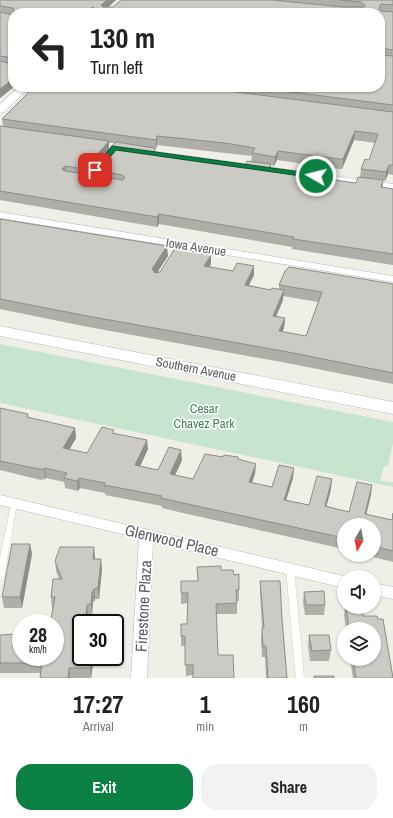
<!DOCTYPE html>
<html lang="en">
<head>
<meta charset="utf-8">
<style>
	:root { --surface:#fff; --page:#f2f2f2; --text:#222; --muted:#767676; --accent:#0b8043 }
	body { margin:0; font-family:"Archivo Narrow",sans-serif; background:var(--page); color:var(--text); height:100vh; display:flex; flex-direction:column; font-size:15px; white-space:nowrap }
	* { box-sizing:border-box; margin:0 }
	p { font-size:13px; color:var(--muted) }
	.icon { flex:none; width:22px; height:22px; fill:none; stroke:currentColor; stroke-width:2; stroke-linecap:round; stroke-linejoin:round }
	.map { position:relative; height:678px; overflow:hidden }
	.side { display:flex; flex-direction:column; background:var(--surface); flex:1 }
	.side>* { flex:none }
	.banner { position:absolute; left:8px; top:8px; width:377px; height:84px; border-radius:16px; box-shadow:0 1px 3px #0004; background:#fff; color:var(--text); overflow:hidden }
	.needle { width:26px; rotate:190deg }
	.controls { position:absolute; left:337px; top:518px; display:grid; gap:8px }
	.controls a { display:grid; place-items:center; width:44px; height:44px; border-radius:50%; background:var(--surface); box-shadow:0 1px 3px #0004; font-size:20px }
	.speed { position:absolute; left:12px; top:614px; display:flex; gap:8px; font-size:20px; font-weight:700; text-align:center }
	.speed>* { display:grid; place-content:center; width:52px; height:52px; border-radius:50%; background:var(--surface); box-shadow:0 1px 3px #0004; line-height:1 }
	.speed small { font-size:10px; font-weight:400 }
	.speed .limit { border:2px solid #111; border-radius:6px; background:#fff; color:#111 }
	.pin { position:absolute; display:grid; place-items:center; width:34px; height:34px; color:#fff; margin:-17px; border-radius:8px; box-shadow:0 2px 6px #0006 }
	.me { position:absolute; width:44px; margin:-22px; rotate:278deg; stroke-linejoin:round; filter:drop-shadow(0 0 3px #0008) }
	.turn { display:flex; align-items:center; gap:14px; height:84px; padding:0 16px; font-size:18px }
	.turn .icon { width:52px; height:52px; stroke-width:2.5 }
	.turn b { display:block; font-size:28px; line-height:34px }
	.eta { display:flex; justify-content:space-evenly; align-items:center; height:68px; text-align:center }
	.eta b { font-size:24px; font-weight:800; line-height:28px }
	.cta { display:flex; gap:8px; margin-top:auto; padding:8px 16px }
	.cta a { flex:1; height:46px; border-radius:16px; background:var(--accent); color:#fff; font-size:16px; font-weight:800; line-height:46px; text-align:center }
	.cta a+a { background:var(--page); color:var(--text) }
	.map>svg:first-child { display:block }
</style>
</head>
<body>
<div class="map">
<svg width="393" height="678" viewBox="0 0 393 678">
	<rect width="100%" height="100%" fill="#efefe7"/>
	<path fill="#c6e4ce" d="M0,344L393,422V443L388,466H384L380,481L393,482V487L0,403Z"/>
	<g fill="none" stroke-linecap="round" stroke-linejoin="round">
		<g stroke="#b7b7bc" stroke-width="0.5">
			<path id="lane" d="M12,501H16L17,503L4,577L3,579L0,580V558Z
				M290,566L293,567L294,569L304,678H296L286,569L287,567Z"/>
		</g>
		<g stroke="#b7b7bc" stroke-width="1">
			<path id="street" d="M92,143L393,184V190L95,147H92Z
				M0,212L393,276V282L0,218Z
				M0,495L344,576L346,577H344V588L153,542L147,678H131L139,538L0,505Z
				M374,583L393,587V599L374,595Z"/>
		</g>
		<g stroke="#b8b9bf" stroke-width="1">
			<path id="secondary" d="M19,87H30L4,112L0,113V104Z
				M0,326L393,402V414L0,336Z"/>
		</g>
		<use href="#lane" fill="#fff" fill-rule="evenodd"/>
		<use href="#street" fill="#fff" fill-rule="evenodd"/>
		<use href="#secondary" fill="#fff" fill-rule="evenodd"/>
	</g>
	<path fill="#afaea9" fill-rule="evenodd" d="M0,0H116L108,7H113L121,0H393V175L388,174L385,181H383V187L393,189V265L292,249V247L159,224L157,227L0,200V126H3L2,119L34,87H380V13H13V87L0,98ZM354,140L375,143L369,160L361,169L360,177L356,183L270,171L271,165L274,166L277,160L339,169H342ZM109,143H114L109,149ZM157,145L225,153L252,156L251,161L244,168L179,159L155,155V149H156ZM91,171L92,175L88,174Z
		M0,219L168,256L157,272L211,264L209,267L254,275L249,285L271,290L279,289V285L393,284V384L287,363L83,326L0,309ZM283,296L318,302L306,336L282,332L284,328L285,318L276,316L283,300Z
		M0,408L28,414V418L75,428L76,438L70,449L87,453L114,433L148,449L140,466L158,470L182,460L175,475L193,479L223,457H238V460L255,474L252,483L272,487L294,468L293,478L286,500L309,505L331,489L326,506L349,512L372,485L366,514L392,520L393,513V562L365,555H374V525H344V549L183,513L162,508V506L105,495V493L80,488L78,491L65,488L64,482L46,478L45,479L41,480L0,470Z
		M30,544L32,554L22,608H4L2,597Z
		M95,557V559L102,569L99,599H95L94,602H93L92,615H88L81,657H94L91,678H40V673H0V635L15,634L17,645L16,648L55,657L51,619L53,608H52L51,597L59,579L56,571L55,561Z
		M221,570L234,575L239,590V601H237V614H217L193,675L186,676L185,646H181V624H187L188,603L181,604V581H197Z
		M260,581L282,619L287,678H266L265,657H262L261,639L262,628L260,591Z
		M304,592L325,605L324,615H305L303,602Z
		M345,607H361L363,616H377L378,619H383L393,678H353L350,659H374V629H346L344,615Z
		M309,635L331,650L329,661H310L308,645Z"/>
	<path fill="#8e8d89" d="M107,0H116L102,13L101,5Z
		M93,7V13H85Z
		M13,79V87H14L0,98V89Z
		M355,131L354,140L342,169L343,159Z
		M157,136V145L156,149V140Z
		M109,141V150L91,169V171L84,178V169Z
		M278,151L277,160L274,166L275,157Z
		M271,164L270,174L267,171Z
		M389,165L388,174L385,181L386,172Z
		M65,166L66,176L62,169Z
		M159,214V224L157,227V217Z
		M167,246L168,256L153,279L152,269Z
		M211,255V264L204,276V266Z
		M254,266V275L244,295L245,285Z
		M284,290L283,300L272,326L273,316Z
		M285,318L284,328L278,342L279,331Z
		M75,428L76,438L64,458L63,448Z
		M147,440L148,449L136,475L135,465Z
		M181,450L182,460L171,484L170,474Z
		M256,464L255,474L248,492L249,482Z
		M45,468L46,478L45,479L44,469Z
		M294,468L293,478L283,510L284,500Z
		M79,478L80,488L78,491L77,481Z
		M332,479L331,489L324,516L325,506Z
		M372,485L371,495L364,524L365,514Z
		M30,544L32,554L22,608L20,597Z
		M94,547L95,557L94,569L93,559Z
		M101,559L102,569L99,599L98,588Z
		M94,589L95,599L94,602L93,592Z
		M92,592L93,602L92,615L91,604Z
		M87,605L88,615L87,623H85Z
		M15,634L17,645L15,659L13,648Z
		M92,657H94L91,678L90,668Z
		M69,668L70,678H68Z"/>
	<path fill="#cbcac4" stroke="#8e8d89" d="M0,0H107L101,5L103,7H113L121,0H272L343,7H364L365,5L361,2L340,0H393V5L381,4L379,9L381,11L393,12V50L381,48L380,52V13H99L93,7L85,13H14L13,8L0,6Z
		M0,12L12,15L13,14V58L0,56Z
		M380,55H381L393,56V105L253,87H380Z
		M0,61L12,64L13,63V79L0,89Z
		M34,87H197L393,112V165H389L386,172L361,169L365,159L369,160L378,134L355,131L343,159H340L278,151L275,157L252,153L255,148L225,143L157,136L156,140L2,119Z
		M0,126L109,141L84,169L65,166L62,169L65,171L123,180L125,177L122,175L91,169L116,142L155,148L154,155L179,159L244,168L247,161L271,164L267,171L356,183L358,177L383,180L381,187L393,189V254L293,239L294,237L159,214L157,217L0,191Z
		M0,219L167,246L152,269L155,273L160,272L175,248L211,255L204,266L233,271L237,263L254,266L245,285L271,290L272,288L284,290L273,316L285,318L279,331L306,336L322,292L279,285L285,271L289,267L393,284V373L288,352L82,315L0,299Z
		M0,408L28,414L27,417L75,428L63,448L87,453L102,427L114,430L112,433L147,440L135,465L158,470L169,447L181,450L170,474L193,479L205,454L223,457L224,455L238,457V459L256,464L249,482L272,487L279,465L294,468L284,500L309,505L317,476L332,479L325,506L349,512L357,482L372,485L365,514L392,520L393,513V551L374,546V525H344V538L183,503L161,498L162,496L104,485L105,483L79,478L77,481L64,478L67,473L45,468L44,469H39L0,461Z
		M12,544H30L20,597H2Z
		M60,547H94L93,559H101L98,588L94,589L93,592H92L91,604L87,605L85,623H81V657H92L90,668H69L68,678H40L42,663H0V635L15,634L13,648H21V657H55V623H47L48,619H51L55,597H51L53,579H62L55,561Z
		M221,566V570H233L234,575L239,574V590H236L237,603L216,604L218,655H233L234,678H193V665H185V636H181V624H187L188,593H181V581H198L197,567Z
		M260,581H280L282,619L287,678H268L266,646H263L262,628H264Z
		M324,591L325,605H306L304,592Z
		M346,607H361L363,616H377L378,619H383L393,678H356L353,659H374V629H349Z
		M309,635H329L331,650L312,651Z
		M314,676H334V678H314Z"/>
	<path fill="#0b8043" stroke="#07532c" d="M112,146L316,174L319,176L316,178L116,150L98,172H93V169Z"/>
	<g text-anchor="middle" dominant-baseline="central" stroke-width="3.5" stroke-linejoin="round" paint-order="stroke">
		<g font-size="13" fill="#5f6066" stroke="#fff">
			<text transform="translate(196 247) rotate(9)">Iowa Avenue</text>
			<text transform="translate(196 369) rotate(11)">Southern Avenue</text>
		</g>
		<g font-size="13" fill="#3f8455" stroke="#fff">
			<text x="204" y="408">Cesar<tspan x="204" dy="15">Chavez Park</tspan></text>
		</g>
		<g font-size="16" fill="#5f6066" stroke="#fff">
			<text transform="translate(172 540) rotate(13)">Glenwood Place</text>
			<text transform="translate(143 606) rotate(-87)">Firestone Plaza</text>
		</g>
	</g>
</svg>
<div class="controls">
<a><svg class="needle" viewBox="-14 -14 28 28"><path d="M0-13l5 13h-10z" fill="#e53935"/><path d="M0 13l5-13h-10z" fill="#767676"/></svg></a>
<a><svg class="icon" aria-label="sound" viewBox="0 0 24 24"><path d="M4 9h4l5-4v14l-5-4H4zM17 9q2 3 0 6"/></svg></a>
<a><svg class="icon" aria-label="layers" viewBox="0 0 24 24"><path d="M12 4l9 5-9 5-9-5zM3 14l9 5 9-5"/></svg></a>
</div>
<div class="speed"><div>28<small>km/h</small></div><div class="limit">30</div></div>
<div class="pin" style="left:95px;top:170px;background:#d93025"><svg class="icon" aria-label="arrive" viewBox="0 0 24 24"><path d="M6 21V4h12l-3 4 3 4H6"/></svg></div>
<svg class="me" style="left:316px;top:176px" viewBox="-20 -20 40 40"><circle r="17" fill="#0b8043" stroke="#fff" stroke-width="3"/><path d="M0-11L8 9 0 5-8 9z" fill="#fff"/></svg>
<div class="banner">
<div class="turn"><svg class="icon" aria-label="left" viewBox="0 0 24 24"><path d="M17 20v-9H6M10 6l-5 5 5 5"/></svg><div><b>130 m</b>Turn left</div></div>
</div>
</div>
<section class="side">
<div class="eta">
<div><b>17:27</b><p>Arrival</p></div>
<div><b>1</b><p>min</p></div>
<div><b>160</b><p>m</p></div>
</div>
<div class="cta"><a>Exit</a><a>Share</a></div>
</section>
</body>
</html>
